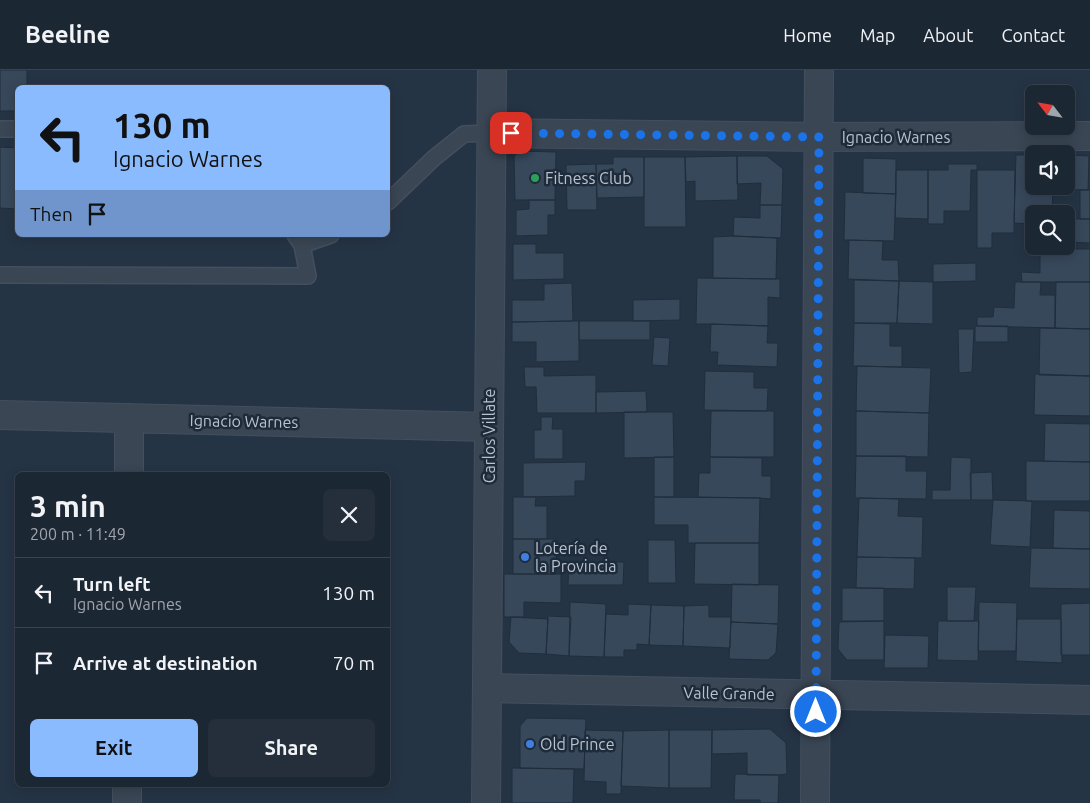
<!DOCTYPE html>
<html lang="en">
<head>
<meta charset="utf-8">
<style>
	:root { --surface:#1c2734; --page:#252f3c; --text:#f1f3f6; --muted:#a0a5ac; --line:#3a444f; --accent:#8bbbff }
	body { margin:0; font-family:Ubuntu,sans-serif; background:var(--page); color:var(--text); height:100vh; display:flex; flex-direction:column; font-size:19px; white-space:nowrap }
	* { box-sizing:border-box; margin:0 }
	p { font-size:16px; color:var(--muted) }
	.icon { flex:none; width:28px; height:28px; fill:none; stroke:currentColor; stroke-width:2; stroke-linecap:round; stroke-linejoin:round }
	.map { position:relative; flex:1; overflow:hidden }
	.side { position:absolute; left:15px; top:402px; width:375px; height:315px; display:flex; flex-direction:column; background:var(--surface); border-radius:8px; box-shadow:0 2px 12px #0003,0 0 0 1px var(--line) }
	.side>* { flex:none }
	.top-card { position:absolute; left:15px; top:15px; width:375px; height:152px; border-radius:8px; box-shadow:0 2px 12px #0003,0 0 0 1px var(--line); background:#8bbbff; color:#111; overflow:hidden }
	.needle { width:32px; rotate:301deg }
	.buttons { position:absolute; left:1025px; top:15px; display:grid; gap:10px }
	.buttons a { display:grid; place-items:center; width:50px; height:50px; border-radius:8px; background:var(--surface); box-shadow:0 2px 12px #0003,0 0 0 1px var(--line); font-size:25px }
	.pin { position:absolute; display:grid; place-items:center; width:42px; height:42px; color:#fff; margin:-21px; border-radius:10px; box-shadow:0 2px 8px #0006 }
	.me { position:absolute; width:55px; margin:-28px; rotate:0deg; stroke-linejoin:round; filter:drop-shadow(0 0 4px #0008) }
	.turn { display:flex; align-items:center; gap:18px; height:105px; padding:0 15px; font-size:22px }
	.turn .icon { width:65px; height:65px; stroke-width:2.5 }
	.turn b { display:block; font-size:35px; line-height:42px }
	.then { display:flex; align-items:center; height:48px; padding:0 15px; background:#0003; gap:10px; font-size:19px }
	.round { display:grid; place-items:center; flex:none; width:52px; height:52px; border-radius:8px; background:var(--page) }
	.summary { display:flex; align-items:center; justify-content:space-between; height:85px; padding:0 15px }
	h1 { font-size:30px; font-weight:700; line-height:38px }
	.cta { display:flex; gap:10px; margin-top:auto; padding:10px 15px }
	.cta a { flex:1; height:58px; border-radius:8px; background:var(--accent); color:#111; font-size:20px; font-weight:700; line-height:58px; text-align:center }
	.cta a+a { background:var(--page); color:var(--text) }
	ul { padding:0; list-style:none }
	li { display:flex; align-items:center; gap:15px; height:70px; padding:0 15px; border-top:1px solid var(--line) }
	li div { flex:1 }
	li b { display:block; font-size:19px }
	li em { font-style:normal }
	header { display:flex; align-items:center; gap:30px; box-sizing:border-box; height:70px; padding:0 25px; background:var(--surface); border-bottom:1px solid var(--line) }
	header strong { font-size:24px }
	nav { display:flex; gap:28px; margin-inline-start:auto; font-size:18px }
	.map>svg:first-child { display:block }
</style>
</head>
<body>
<header>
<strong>Beeline</strong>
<nav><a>Home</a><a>Map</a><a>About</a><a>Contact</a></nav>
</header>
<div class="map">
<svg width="1090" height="733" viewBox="0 0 1090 733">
	<rect width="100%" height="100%" fill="#253445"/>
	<path fill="#37485b" stroke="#202d3c" d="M0,0H27V18H18V41H0Z
		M0,77L18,78V139L0,138Z
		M520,81L556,82L555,130H515L514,86Z
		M1016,85H1034V116H1053L1052,144H1034V154L1014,153Z
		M1066,85L1089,86L1088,120L1053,119V116H1066Z
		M737,86L738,130L695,131V111L686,112L685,87Z
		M737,86H767L783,99L782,135H760L761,113L737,114Z
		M613,87H644V127L597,128L596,94H613Z
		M644,87H685L686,157H644Z
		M863,88L896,89V124L863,123Z
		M596,94L597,140H567L566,95Z
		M948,94H977V100H971L970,141H944V154H928V100H948Z
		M896,100H928V149L895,148Z
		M977,100H1015L1014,163H992V178H977Z
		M1080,120H1090V149H1080Z
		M845,122L896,124L894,171L844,170Z
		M529,130H555V145H548V165L516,166V140L529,139Z
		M760,135H782L781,168L733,166L734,147L760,148Z
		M1066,149H1090V173L1066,172Z
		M733,166L777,168L776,209L713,208V167Z
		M849,170L883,171L882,190H898L899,211L848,209Z
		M1066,172H1076V179H1090V212H1022L1021,202L1040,203V176H1066Z
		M513,174H536V183H564V209L513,210Z
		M976,193V211L933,212V194Z
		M697,208L780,209V228L768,227V256L711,254H696Z
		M854,210L899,211L897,253H854Z
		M899,211L933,212V254L897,253Z
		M1015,212H1041L1040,225H1055V258L977,256V247H993L994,237L1014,238Z
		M1056,212H1090V259L1055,258Z
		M572,213L573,251L512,252V230H544V214Z
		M680,229V250L633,251V230Z
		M573,251H579V291L536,292V272H512V252Z
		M579,251H650V270H579Z
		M854,253L890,254V276H902V297L853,296Z
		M711,254L768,256L767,273H778L777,297L717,295L718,282H710Z
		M975,256H1008V272H975Z
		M1040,258L1090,259V306L1039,305Z
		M958,259H974L972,302L959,303Z
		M654,267L670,268L668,296L652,295Z
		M857,296L931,298L929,343L856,341Z
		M524,297H544V306L596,305V343H537L536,317H525Z
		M705,301L754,302V318H768L767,341L704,340Z
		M1035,304L1090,306V346L1034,345Z
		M646,321L647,342L596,343V322Z
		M711,341H774V387H710Z
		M856,341L929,343L928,387L856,386Z
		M624,342H673L674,387L624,388Z
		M541,347H553L552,359H563V389H534V360H541Z
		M1045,353L1090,354V392L1044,391Z
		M856,386H906V401H927L926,429L855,428Z
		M654,387H674V427H654Z
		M710,387L762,388V406H771V429L760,428L698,427L699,403H710Z
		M951,387L971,388V430H932V420H950Z
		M1026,391L1090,392V431H1026Z
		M586,392L585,411H575V426L523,427V393Z
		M992,402L993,430H971L970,403Z
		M513,427H536L535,436H547V469H513Z
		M654,427L760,428L759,473H688V455H654Z
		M859,428L899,429L898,446L923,447L922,488L857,487Z
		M993,430L1032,431L1030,477L990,475Z
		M1054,440L1090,441V479L1053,478Z
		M513,469H557L556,504H513Z
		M648,470H675L676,513H648Z
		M695,473H759V515L694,514Z
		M1031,478L1090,479V519L1029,518Z
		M857,487L915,488L914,519L856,518Z
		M569,492H624L623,515H568Z
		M504,504H561V533L524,532V547H504Z
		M732,514L779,515L778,554L731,552Z
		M947,517H976L974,551H947Z
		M842,518H884V551H842Z
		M570,532L606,534L604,587L569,586Z
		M979,532L1017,533L1016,581H978Z
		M1090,533V585H1061V534Z
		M628,534L651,535L649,575L637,574V580H624V587H604L606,544L628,545Z
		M651,535L684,536L683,576L649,575Z
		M709,535V547H731L730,578L683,576L684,536Z
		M548,546L571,547L569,586L546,584Z
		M511,547L548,549L546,584L519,583L509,572Z
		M1017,549H1061L1062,593L1016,591Z
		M884,551V590H847L838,579L839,552Z
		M938,551H979L978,591L937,590Z
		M731,552L778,554L776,583L768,590L729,589Z
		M885,565L929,566L928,598H884Z
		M527,648L586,649L584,699L520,698V656Z
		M770,659L786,673L787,704L779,705H747V683L712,684V660Z
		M585,660L623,661L621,724H606V712L584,711Z
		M669,660V718L621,716L623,661Z
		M669,660H712L711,718H669Z
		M512,698L574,699L573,733H512Z
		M735,704L779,705L778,733H760V730H734Z"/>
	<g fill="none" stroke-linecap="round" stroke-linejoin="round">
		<g stroke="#444f5e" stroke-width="18">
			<path id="service" d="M0,59H18
				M388,132L434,88L464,64L492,63
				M302,175L331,165
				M0,205L308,206L302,175L295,165"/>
		</g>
		<g stroke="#444f5e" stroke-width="30">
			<path id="minor" d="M492,63L819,67L1090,66
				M0,345L489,357
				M129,405V348
				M487,618L1090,630
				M127,733V715
				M815,733L819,0"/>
		</g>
		<g stroke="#444f5e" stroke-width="30">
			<path id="tertiary" d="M486,733L492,0"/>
		</g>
		<use href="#service" stroke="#3a4654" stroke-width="15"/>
		<use href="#minor" stroke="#3a4654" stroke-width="28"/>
		<use href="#tertiary" stroke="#3a4654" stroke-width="28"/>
	</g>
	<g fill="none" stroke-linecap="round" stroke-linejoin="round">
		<path stroke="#1a73e8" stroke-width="9" stroke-dasharray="0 16.2" d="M511,63L819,67L816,642"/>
	</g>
	<circle fill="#2e9e5b" stroke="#1e2b3a" stroke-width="2" cx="535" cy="108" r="5"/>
	<g fill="#3f7fe0" stroke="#1e2b3a" stroke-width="2">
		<circle cx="525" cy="487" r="5"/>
		<circle cx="530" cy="674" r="5"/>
	</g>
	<g text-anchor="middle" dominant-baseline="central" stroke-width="5" stroke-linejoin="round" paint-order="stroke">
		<g font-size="16" fill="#b8c1ce" stroke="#1e2b3a">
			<text x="896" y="67">Ignacio Warnes</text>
			<text transform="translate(244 351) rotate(1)">Ignacio Warnes</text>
			<text transform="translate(489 366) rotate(-90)">Carlos Villate</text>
			<text transform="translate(729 623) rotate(1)">Valle Grande</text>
		</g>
		<g font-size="16" fill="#b8c1ce" stroke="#1e2b3a" text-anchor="start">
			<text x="545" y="108">Fitness Club</text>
			<text x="535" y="478">Lotería de<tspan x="535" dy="18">la Provincia</tspan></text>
			<text x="540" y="674">Old Prince</text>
		</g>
	</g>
</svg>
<div class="buttons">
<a><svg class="needle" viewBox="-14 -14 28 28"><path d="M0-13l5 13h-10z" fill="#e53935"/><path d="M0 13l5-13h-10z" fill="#a0a5ac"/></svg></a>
<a><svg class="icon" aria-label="sound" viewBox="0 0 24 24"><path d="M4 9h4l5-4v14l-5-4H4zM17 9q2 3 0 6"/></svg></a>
<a><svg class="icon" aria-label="search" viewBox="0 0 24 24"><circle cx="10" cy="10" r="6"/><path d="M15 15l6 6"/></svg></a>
</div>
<div class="pin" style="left:511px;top:63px;background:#d93025"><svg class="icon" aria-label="arrive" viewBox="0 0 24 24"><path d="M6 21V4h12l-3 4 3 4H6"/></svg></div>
<svg class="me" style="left:816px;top:642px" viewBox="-20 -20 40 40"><circle r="17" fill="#1a73e8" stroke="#fff" stroke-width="3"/><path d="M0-11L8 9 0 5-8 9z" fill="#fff"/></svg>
<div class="top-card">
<div class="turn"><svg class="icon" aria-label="left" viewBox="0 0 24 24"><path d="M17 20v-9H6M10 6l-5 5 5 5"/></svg><div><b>130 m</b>Ignacio Warnes</div></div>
<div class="then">Then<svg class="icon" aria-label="arrive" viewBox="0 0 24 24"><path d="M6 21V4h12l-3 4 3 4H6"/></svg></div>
</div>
<section class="side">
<div class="summary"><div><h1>3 min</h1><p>200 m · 11:49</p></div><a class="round"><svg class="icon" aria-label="close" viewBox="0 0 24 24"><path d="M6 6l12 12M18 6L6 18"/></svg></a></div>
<ul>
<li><svg class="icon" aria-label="left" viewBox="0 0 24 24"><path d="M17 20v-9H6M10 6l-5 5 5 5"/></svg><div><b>Turn left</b><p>Ignacio Warnes</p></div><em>130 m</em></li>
<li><svg class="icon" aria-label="arrive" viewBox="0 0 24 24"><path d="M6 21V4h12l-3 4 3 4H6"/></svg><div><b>Arrive at destination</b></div><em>70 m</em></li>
</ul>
<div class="cta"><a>Exit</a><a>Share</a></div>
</section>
</div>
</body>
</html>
